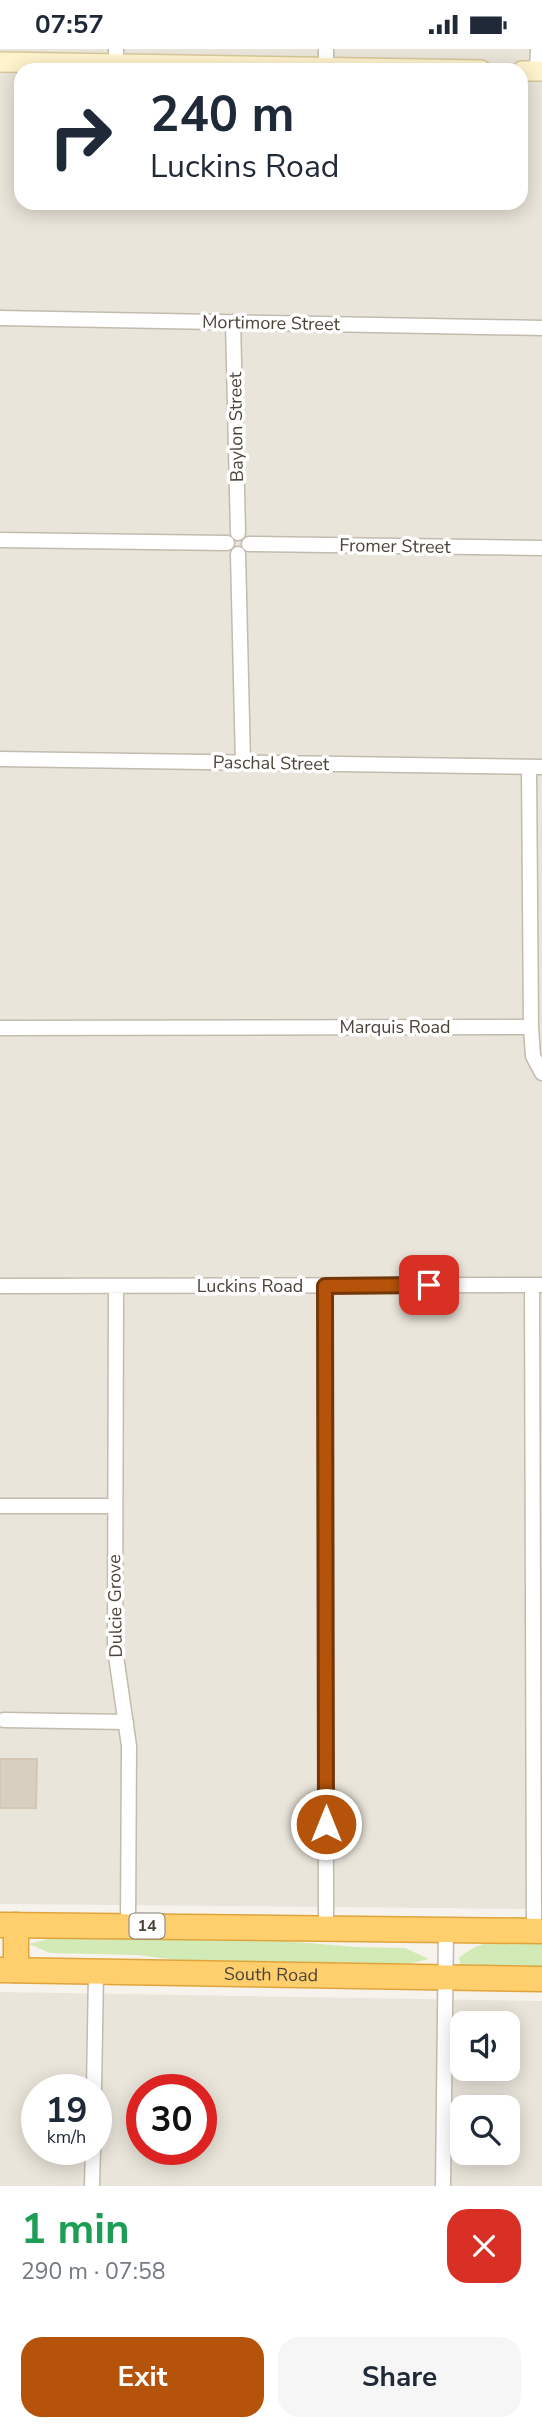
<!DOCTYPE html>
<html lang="en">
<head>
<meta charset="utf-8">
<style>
	:root { --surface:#fff; --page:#f6f6f7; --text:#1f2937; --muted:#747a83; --accent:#b45309 }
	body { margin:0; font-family:"Nunito Sans",sans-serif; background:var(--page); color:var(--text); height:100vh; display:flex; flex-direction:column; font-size:26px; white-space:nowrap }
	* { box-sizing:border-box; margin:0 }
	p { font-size:23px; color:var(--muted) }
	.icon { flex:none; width:38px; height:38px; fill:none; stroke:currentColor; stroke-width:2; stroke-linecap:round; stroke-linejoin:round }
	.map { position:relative; height:2137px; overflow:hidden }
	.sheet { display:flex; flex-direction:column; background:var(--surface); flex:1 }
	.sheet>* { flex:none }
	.guide { position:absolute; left:14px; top:14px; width:514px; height:147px; border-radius:21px; box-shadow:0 4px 18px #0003; background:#fff; color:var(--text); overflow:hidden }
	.tools { position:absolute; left:450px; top:1962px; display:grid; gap:14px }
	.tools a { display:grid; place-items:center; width:70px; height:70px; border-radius:14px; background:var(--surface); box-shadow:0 4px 18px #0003; font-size:35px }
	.speed { position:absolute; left:21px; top:2025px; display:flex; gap:14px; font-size:35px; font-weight:700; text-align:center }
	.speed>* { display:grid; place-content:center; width:91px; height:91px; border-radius:50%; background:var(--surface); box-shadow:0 4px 18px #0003; line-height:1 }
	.speed small { font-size:18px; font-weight:400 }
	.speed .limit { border:10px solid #d22; background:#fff; color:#111 }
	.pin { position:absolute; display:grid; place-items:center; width:60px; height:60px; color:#fff; margin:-30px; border-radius:14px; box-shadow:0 4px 10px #0006 }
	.me { position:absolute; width:77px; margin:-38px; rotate:0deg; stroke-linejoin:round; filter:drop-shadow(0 0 5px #0008) }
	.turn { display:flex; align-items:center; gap:24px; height:147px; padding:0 21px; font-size:32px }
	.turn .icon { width:91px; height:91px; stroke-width:2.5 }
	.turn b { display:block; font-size:49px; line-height:60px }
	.round { display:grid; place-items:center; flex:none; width:74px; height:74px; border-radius:21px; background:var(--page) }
	.overview { display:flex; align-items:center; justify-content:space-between; height:119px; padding:0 21px }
	h1 { font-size:42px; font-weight:700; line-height:52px; color:#1e9e55 }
	.action { display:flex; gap:14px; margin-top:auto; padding:14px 21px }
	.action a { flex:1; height:80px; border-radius:21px; background:var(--accent); color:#fff; font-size:28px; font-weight:700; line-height:80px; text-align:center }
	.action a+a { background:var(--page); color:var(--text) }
	.status { display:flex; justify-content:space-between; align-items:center; height:49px; padding:0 35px; background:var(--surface); direction:ltr }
	.status svg { height:19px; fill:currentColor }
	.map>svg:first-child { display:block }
</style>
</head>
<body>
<div class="status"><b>07:57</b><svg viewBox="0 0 49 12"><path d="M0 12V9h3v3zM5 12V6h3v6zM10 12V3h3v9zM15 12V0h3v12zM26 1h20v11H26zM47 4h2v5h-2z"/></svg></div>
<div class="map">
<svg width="542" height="2137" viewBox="0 0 542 2137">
	<rect width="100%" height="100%" fill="#f6f3ec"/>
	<path fill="#eae5da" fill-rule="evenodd" d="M0,0H542V1860L0,1855ZM21,21H522V154H21Z
		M0,1943L542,1952V2137H0ZM462,1974H508V2020H462ZM37,2040H96V2100H37ZM142,2040H201V2100H142ZM462,2058H508V2104H462Z"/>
	<path fill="#d2eab5" d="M76,1888L249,1889L356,1898L405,1899L429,1910L403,1916L176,1911L138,1906L50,1904L29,1895L52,1889Z
		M542,1892V1919L461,1917L459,1909C484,1887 511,1892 542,1892Z"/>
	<path fill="#d8cfc1" stroke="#d3c7b4" stroke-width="2" d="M0,1710H37L36,1759H0Z"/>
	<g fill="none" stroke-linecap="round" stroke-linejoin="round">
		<g stroke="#c2bbae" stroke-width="17">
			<path id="street" d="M116,15V0
				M326,19V0
				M537,22L538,0
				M0,269L542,279
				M233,273L238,484
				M0,491L227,494
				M249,495L542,499
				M238,505L243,714
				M0,710L542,718
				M531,978L533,1007L542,1024
				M0,979L531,978L529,718
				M532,1236L534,1881
				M0,1237L542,1236
				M116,1237L115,1600L129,1697L128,1877
				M325,1237L326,1878
				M0,1457H115
				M4,1671L126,1673
				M94,2040L96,1923
				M92,2137L93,2100
				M443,2137L446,1880"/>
		</g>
		<g stroke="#d6c79b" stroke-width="22">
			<path id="secondary" d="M0,13L481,21
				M522,22H542"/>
		</g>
		<g stroke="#e0a43c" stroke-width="27">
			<g id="highway">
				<path d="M0,1876L542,1882"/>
				<path d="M16,1876V1921"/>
				<path id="s1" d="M0,1921L542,1930"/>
			</g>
		</g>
		<use href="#street" stroke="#fff" stroke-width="14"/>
		<use href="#secondary" stroke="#fff3cd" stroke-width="19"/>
		<use href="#highway" stroke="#ffcf6e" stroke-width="24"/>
	</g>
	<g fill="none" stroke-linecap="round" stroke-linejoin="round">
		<g stroke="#753606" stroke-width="18">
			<path id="route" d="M326,1775L325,1237L429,1236"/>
		</g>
		<use href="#route" stroke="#b45309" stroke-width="12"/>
	</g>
	<g text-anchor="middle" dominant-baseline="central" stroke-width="7" stroke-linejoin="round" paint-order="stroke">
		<rect fill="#fff" stroke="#817c74" stroke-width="2" x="129.5" y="1864.5" width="35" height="25" rx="5"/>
		<g font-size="16" font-weight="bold" fill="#4b4439">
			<text x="147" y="1877">14</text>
		</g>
		<g font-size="18" fill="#4b4439" stroke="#fff">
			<text transform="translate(271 274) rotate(1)">Mortimore Street</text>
			<text transform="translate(236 378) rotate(-91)">Baylon Street</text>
			<text transform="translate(395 497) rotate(1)">Fromer Street</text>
			<text transform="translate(271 714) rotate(1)">Paschal Street</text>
			<text x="395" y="978">Marquis Road</text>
			<text x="250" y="1237">Luckins Road</text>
			<text transform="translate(115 1557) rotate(-91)">Dulcie Grove</text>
			<text stroke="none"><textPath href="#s1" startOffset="271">South Road</textPath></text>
		</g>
	</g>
</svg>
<div class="tools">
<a><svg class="icon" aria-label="sound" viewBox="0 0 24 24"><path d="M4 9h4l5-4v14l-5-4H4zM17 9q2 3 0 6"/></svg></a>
<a><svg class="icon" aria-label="search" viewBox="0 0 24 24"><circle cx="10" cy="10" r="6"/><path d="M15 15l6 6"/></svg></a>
</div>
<div class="speed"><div>19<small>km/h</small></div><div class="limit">30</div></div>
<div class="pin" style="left:429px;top:1236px;background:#d93025"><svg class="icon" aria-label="arrive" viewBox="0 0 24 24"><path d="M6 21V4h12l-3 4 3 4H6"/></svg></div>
<svg class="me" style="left:326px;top:1775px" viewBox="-20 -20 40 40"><circle r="17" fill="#b45309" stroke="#fff" stroke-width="3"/><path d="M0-11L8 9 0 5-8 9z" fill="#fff"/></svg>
<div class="guide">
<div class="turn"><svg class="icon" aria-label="right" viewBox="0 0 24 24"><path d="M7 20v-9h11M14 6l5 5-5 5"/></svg><div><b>240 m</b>Luckins Road</div></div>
</div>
</div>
<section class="sheet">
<div class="overview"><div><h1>1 min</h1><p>290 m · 07:58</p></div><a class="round" style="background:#d93025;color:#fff"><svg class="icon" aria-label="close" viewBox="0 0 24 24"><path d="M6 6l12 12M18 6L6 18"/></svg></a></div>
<div class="action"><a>Exit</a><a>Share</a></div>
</section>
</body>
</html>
